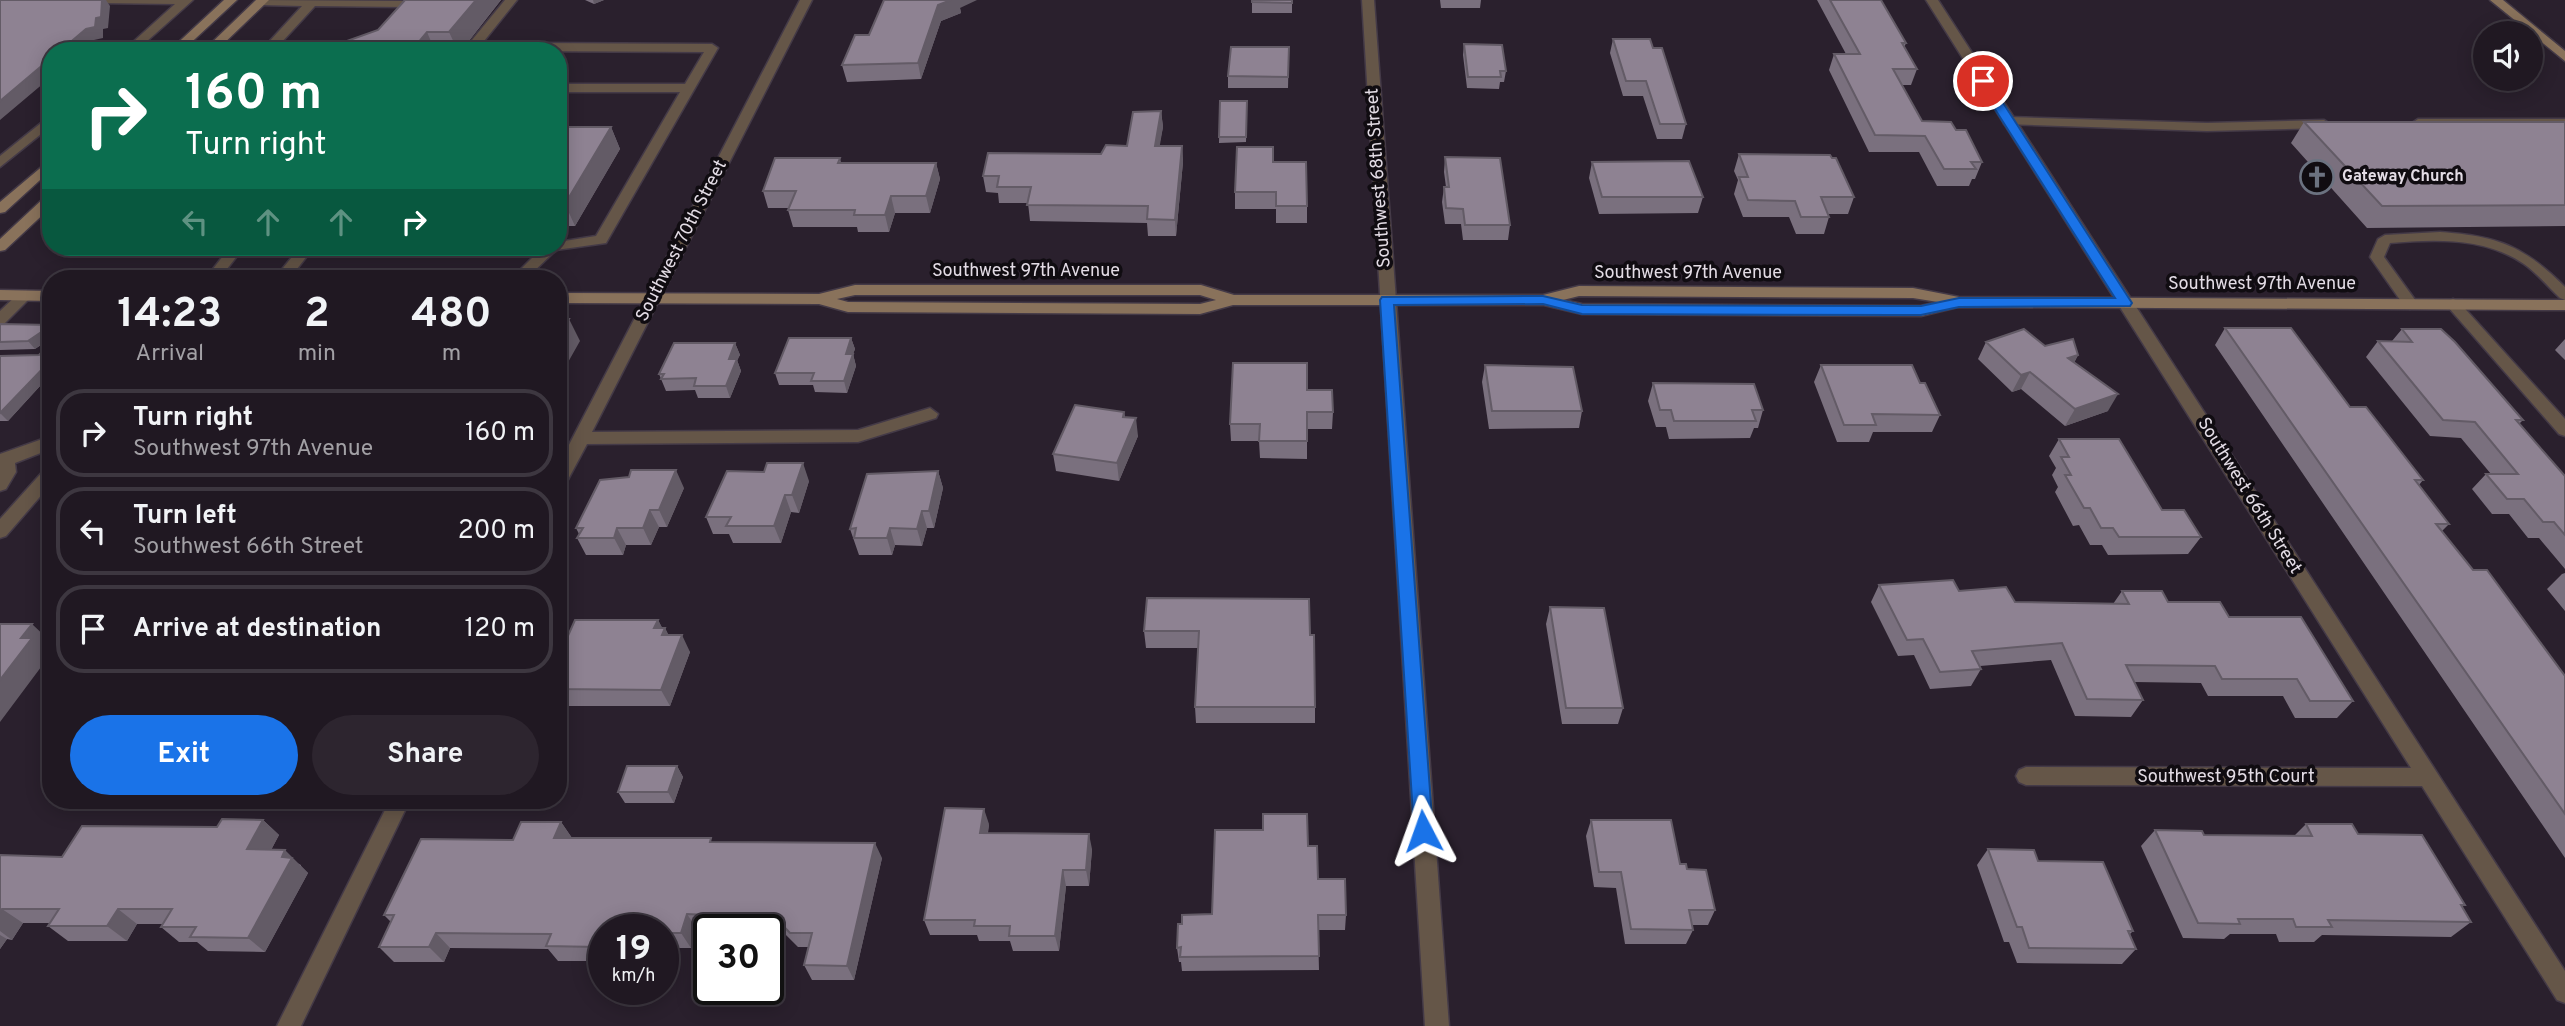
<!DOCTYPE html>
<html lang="en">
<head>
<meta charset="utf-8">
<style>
	:root { --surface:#201822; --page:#2d252f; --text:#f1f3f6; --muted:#a2a0a5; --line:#3d3740; --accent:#1a73e8 }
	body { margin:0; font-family:Overpass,sans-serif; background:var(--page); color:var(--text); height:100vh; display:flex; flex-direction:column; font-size:26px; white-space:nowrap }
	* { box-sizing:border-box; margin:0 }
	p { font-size:23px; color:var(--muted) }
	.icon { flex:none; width:38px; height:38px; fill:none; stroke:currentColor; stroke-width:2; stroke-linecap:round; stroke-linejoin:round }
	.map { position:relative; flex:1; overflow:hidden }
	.drawer { position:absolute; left:42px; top:270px; width:525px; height:539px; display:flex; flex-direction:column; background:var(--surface); border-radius:28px; box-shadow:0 4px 18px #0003,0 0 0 2px var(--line) }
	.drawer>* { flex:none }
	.banner { position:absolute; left:42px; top:42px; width:525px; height:214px; border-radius:28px; box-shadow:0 4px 18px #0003,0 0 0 2px var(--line); background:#0b6e4f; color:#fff; overflow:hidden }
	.fabs { position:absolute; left:2473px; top:21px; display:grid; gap:14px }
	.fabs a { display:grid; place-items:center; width:70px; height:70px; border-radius:50%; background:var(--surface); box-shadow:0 4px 18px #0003,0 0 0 2px var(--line); font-size:35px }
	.speed { position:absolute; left:588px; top:914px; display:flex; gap:14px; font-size:35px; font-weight:700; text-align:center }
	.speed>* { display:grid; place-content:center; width:91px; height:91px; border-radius:50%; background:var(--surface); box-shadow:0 4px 18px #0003,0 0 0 2px var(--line); line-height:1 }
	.speed small { font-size:18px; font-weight:400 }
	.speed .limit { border:4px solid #111; border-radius:10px; background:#fff; color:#111 }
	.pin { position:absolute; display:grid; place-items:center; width:60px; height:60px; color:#fff; margin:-30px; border:4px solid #fff; border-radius:50%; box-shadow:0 2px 7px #0007 }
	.me { position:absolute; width:77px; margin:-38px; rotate:356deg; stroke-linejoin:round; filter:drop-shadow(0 0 5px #0008) }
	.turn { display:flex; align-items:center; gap:24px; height:147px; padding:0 28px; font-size:32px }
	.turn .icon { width:91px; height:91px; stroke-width:2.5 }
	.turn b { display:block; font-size:49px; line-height:60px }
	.lanes { display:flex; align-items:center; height:66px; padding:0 28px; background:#0003; justify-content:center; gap:35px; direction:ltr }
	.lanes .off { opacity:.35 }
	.eta { display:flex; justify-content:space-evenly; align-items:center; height:119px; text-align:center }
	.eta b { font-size:42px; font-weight:700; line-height:49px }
	.primary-button { display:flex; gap:14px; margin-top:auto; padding:14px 28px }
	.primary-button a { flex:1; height:80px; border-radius:42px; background:var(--accent); color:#fff; font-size:28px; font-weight:700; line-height:80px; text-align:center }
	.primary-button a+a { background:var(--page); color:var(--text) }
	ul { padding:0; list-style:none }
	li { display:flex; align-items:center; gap:21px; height:88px; margin:0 14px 10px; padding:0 14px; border:4px solid var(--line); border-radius:28px }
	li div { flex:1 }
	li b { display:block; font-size:26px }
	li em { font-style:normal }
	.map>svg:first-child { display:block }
</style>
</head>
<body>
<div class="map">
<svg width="2565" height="1026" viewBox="0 0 2565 1026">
	<rect width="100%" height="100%" fill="#2a202d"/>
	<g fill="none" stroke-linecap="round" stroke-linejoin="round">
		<g stroke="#443a47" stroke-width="3">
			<path id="lane" d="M257,0L404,1L410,4L404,7L315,6L280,44H312V50L308,51H207V45L211,44H267L302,6L261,5L257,4Z
				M505,0H517L476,51H463Z
				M531,43L712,44L718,48L606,243L556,250L527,278H512L543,247H558V242L596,236L680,92H558V84H685L704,52L522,51Z
				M2009,117L2207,123L2324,120L2330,124L2324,128L2207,131L2004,124V118Z
				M2418,119H2565V127L2413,126L2412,123Z
				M2440,232C2498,236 2524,246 2565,287V300L2560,298C2548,287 2537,273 2524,264C2485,237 2435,239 2390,243L2384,257L2418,304L2410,309L2405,307L2370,257L2378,239L2385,235Z
				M230,247H244L220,278H206Z
				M300,247H314L290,278H275Z
				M24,291L31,296L29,299L5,323L0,325V311L19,293Z
				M51,436V449L15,463L16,472L6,489L0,491V454Z
				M51,467V484L6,536L0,538V519L45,469Z"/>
		</g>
		<g stroke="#443a47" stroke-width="3">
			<path id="street" d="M91,0H193L136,51H123L175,4L97,3Z
				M800,0H812L592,432L858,430L930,408L938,414L936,418L858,442L587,444L564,487L558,489V466Z
				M1362,0H1374L1449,1026H1425Z
				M1926,0H1938L2565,971V1003L2557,1000L2422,786L2026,785L2019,782L2016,776L2019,770L2026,767L2411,768Z
				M51,115V126L0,167V156Z
				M2453,299L2458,301L2565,419V436L2559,434L2448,307L2445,304L2448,301Z
				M390,800H410L301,1026H277Z"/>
		</g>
		<g stroke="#443a47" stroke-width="3">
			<path id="secondary" d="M224,0H237L182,51H169Z
				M256,0H269L216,51H203Z
				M2490,0H2503L2565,51V61Z
				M51,159V170L5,212L0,213V202Z
				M51,195V207L5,250L0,251V239L46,196Z
				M855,285H1201L1234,295H1543L1579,286L1913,288L1959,297L2565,300V310L1958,307L1921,316L1582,314L1544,305H1233L1200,314L848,312L819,304L558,303V293L819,294ZM855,295H1200L1216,300L1200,304L848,302L837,299ZM1579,296L1913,298L1938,302L1921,306L1582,304L1563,300Z
				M0,290L51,291V301L0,300Z"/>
		</g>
		<use href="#lane" fill="#655648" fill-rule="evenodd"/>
		<use href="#street" fill="#655648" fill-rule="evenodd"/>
		<use href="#secondary" fill="#89725b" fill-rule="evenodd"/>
	</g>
	<path fill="#7a707e" d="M405,0H501L461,51H281L347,41L378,30Z
		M585,0H604L594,4Z
		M1252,0H1292V13H1252Z
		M1440,0H1481L1480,8H1441Z
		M1817,0H1881L1906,43L1904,48L1917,69L1911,85H1902L1922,121L1956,130L1982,162L1975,179H1972L1969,186H1937L1919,152H1869L1829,70L1834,54H1846Z
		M960,8L961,13L941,21L921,79L847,82L842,65L869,35Z
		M1613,39L1653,48L1686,124L1682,139H1657L1643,96H1623L1610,53Z
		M1464,44L1506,71L1504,82H1500L1499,89L1467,88L1463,55Z
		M1289,47L1288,88H1228V76Z
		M1220,101H1247L1246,142L1219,143Z
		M1161,111L1163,127L1159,146H1182L1183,162L1176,236H1148L1147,223L1030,221L1028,203H999L998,193L986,192L983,176L1101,154L1127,146Z
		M2304,122H2565V226L2367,228L2291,143Z
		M558,127H611L620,149L575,226H558Z
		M1739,154L1854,197L1848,214H1828L1829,217L1824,234H1796L1789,217H1743L1734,194L1738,180L1734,171Z
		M1445,157L1510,225L1508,240H1463L1461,224H1445L1442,202L1444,187H1446L1444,172Z
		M840,158L841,163H936L940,179L930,213H895L889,232H858L857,227H793L788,210L789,208H768L763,191Z
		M1273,162L1307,206V223H1276V209H1235V192Z
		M1592,162L1703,197L1698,213L1599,214L1589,178Z
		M0,324L51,325V374L8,421H0V356L39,355L47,347V341L35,349L0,350Z
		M2225,328L2350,407L2423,480L2419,485L2449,524L2442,531L2473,570L2565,676V858L2215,345Z
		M2402,329L2523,420L2519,424L2565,476V569L2539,538H2528L2509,514H2492L2472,489L2486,474H2491L2461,438L2430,436L2366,357L2378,341H2392Z
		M851,338L855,349L853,354L856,366L847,393L815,392L813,385H779L775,373Z
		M2565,339V360L2555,350Z
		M1986,342L2045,346L2078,355L2074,363L2108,411L2065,426L2021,389L2012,392L1978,359Z
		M735,343L740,355L737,360L741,371L730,398H698L695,390L666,391L659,374Z
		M1485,365L1582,411L1579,428L1489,429L1482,382Z
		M1821,365L1920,383L1940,415L1932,432H1873L1869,442H1837L1814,382Z
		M1653,383L1763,410L1758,428H1754L1750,438L1669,439L1666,427H1656L1648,401Z
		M1307,390L1333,412L1332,429H1307V459L1260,458L1259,441H1231L1230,424Z
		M1124,412L1125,417L1138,436L1119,481L1056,471L1053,454Z
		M2059,439L2201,537L2188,554L2108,555L2102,545H2090L2079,525L2073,526L2055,492L2058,487L2052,475L2056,468L2049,456Z
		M938,471L943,488L934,528H927L922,546L895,545L892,555H859L850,529Z
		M809,481L799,513L791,512L781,543H733L729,534H713L706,517Z
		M684,488L667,527H659L651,545H626L623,555H586L577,538L579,534L576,528Z
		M2565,573V611L2547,589L2562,574Z
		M1879,585L1959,591L2015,602L2113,604L2122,591L2168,602L2229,617L2353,701L2337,718H2295L2283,696H2208L2201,683L2134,682L2143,700L2131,717L2075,716L2051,660L1980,666L1981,669L1971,686L1930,689L1914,655L1898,656L1871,602Z
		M1309,599L1310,635L1315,707V723H1196L1195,707L1198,648H1146L1144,631Z
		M1550,607L1623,708L1618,724H1562L1546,624Z
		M658,620L662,628H665L668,635L690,652L670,706H558V658Z
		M677,766L683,777L674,803H625L618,792Z
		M492,800H541L537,810H506L502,806H496Z
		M263,820L279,835L271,850L301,865V866L308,873L265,952L208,951L197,942H179L161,927L163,924H137L127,941H68L48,926L50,923H23L12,940L7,939L0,949V855L62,857L217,827Z
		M1591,820L1680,864L1687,869L1715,910L1708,925H1692L1693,930L1686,944H1625L1616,888L1594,887L1586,836Z
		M561,822L572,838L713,842L882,858L854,980H812L804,965L809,947H798L783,932L768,929H697L691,948H663V929H604V979H602L590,965L592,961H558L548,949L450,948L444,962H394L379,947L391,922L384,915Z
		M989,824L988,833L1092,849L1089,886H1066L1059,951H1013L1010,941H979L977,935H930L924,920Z
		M2306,824L2358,834L2465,905L2462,907L2471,922L2451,937L2322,935L2314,942H2279L2276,934H2230L2224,939L2183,938L2141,846L2155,830L2204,835L2294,836Z
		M1308,846L1318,879L1346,915L1345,930H1318L1319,970L1182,971L1181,962H1179L1177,948L1182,924L1212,914Z
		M1988,849L2038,861L2133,931L2130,934L2136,949L2122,964L2017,963L2009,942H2004L1977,865Z"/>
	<path fill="#635b66" d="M102,0H106L110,6L108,28L103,29V38L94,40L81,51H60L96,18Z
		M476,0H501L461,51H458L449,32Z
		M593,0H604L594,4Z
		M951,0H977L960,8L961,13L941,21L921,79L918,63L938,5Z
		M427,32L435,51H394Z
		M51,58V77L0,120V101Z
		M1161,111L1163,127L1157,162L1155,146Z
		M611,127L620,149L575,226L565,204Z
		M1182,146L1183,162L1176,236L1175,220Z
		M936,163L940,179L930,213L926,196Z
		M891,196L895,213L889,232L885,215Z
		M569,319L580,341L558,380V338Z
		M43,331L49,339L35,349L28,341Z
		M851,338L855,349L853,354L856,366L847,393L844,381L846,354Z
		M735,343L740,355L737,360L741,371L730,398L726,386L729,359Z
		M2078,355L2069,372L2068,358Z
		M50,360L51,374L8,421L0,413Z
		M2030,372L2021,389L2012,392L2021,375Z
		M2118,394L2108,411L2065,426L2075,409Z
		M1136,418L1138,436L1119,481L1117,463Z
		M803,463L809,481L799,513L792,495Z
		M676,470L684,488L667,527L659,510Z
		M938,471L943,488L934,528L929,511Z
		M785,495L791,512L781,543L774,526Z
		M650,510L659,527L651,545L643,528Z
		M922,511L927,528L922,546L917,529Z
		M617,528L626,545L623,555L614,538Z
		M890,528L895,545L892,555L887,538Z
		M658,620L664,631L665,628L674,645L654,628Z
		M32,624L50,641L44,649L50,655L0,722V680L21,638Z
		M682,635L690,652L670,706L661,690Z
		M677,766L683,777L674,803L668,792Z
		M535,800H541L537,810L533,805Z
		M984,809L989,824L985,849L980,833Z
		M263,820L279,835L263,865L247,849Z
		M561,822L572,838H554Z
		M1089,834L1092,849L1089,886L1086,870Z
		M875,843L882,858L854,980L847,966Z
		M285,850L308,873L265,952L248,938Z
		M1063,870L1066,886L1059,951L1055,936Z
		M2,909L23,923L12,940L0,931V912Z
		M118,909L137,924L127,941L107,926Z
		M687,914L697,929L691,948L681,933Z
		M775,917L783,932L768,943V929H759Z
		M436,933L450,948L444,962L429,947Z
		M0,935L7,939L0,949Z"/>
	<path fill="#8e8292" stroke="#635b66" stroke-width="2" d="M0,0H102L101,17L96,18L95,27L86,29L60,51H51V58L0,101Z
		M405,0H476L449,32H427L418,43L394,51H281L291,41H347L378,30Z
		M884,0H951L938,5L918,63L842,65L855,35H869Z
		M1252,0H1292V3L1252,2Z
		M1830,0H1881L1906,43H1902L1917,69H1893L1922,121L1951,122L1956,130H1966L1982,162H1971L1976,169H1944L1925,136L1875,135L1834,54H1860Z
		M1613,39H1650L1653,48H1662L1686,124H1660L1646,81H1626Z
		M1464,44L1502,45L1506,71H1500L1501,77H1468Z
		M1231,47H1289L1288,77L1228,76Z
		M1220,101H1247L1246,137H1219Z
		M1161,111L1155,146H1182L1175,220L1147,219L1148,206L1027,205L1031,187H997L999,176H983L988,153L1101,154L1106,145L1127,146L1133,112Z
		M2304,122H2565V205L2382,206Z
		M558,127H611L565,204H558Z
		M1237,147H1273V162H1306L1307,206H1276V192H1235Z
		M1739,154L1830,155L1832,158H1836L1854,197H1821L1829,217H1801L1795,201L1748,200L1739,177H1748Z
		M1445,157L1500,158L1510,225H1465L1463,209L1446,208L1444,187H1449Z
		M775,158H840L838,163H936L926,196H891L885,215H854L855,210H788L796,191H763Z
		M1689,161L1703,197H1602L1592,162Z
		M558,319H569L558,338Z
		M0,324L51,325V360L0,413V356L39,355L47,347V333L43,331L28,341L0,342Z
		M2225,328H2291L2350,407H2366L2423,480H2415L2449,524H2436L2473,570H2487L2565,676V814Z
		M2024,329L2045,346L2073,339L2078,355L2068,358L2118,394L2075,409L2030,372L2021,375L1986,342Z
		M2402,329H2441L2455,342L2523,420H2516L2565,476V535L2554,522H2543L2524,499H2507L2486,474H2518L2475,422L2443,420L2378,341L2412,342Z
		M789,338H851L846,354H853L844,381H811L814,373H775Z
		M674,343H735L729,359H737L726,386H694L696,378L661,379L664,374H659Z
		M1233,363H1307V390H1332L1333,412H1307V441H1259L1260,424H1230Z
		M1485,365L1573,367L1582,411H1492Z
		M1821,365H1912L1920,383H1925L1940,415L1872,414L1876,425H1844Z
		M1653,383L1754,384L1763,410H1752L1756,421H1674L1671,410H1660Z
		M1075,405L1124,412L1123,417L1136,418L1117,463L1053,454Z
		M2059,439H2119L2162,510H2184L2201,537H2119L2113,528H2101L2090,508H2084L2065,475H2071L2061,457H2069Z
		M767,463H803L792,495H785L774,526H726L731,517H706L727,471L764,472Z
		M631,470H676L659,510H650L643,528H617L614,538H577L583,528H576L600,480L629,477Z
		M938,471L929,511H922L917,529L890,528L887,538H854L856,528L850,529L867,474Z
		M1953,580L1959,591L2006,587L2015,602L2129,604L2122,591H2162L2168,602H2220L2229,617H2301L2353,701H2310L2297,679H2222L2215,666L2126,665L2143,700L2087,699L2062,643L1972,651L1981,669L1940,672L1923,639L1907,640L1879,585Z
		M1147,598L1309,599L1310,635H1314L1315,707H1195L1199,631H1144Z
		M1550,607L1604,608L1623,708H1566Z
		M575,620H658L654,628H665L662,635H682L661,690L558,689V658Z
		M0,624H32L21,638H32L0,680Z
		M627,766H677L668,792H618Z
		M492,800H535L533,805H502L503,800Z
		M945,808L984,809L980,833L1089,834L1086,870H1063L1055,936H1009L1010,926H974L975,920H924Z
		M1263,814H1307L1308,846H1317L1318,879H1345L1346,915H1318L1319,956L1180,957L1181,947L1177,948L1178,924H1182V915L1212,914L1215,830H1263Z
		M222,819L263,820L247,849L285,850L282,857L292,858L248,938L190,937L196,927H161L172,909H118L107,926H48L59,909H2L0,912V855L62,857L82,826L217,827Z
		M1591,820H1671L1680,864H1686L1687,869L1706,870L1715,910H1689L1693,930L1631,929L1621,872H1599Z
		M521,822H561L554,838H711L710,842L875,843L847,966L804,965L812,933H790L775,917L759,929H740L729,916L687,914L681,933H663V929H604V965H590L597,947L546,946L551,934L436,933L429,947H379L394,915H384L421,839L513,840Z
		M2306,824H2352L2358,834L2422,835L2465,905H2461L2471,922L2328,920L2332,927H2296L2293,919H2238L2240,924L2198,923L2155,830L2202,831L2204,835L2312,836Z
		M1988,849L2034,850L2038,861L2103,862L2133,931H2128L2136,949L2029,948L2022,927H2017Z"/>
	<path fill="#1a73e8" stroke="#114b97" stroke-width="2" d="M1983,78L1989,81L2132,303L2130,306L1959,307L1921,315H1895L1582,314L1543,304L1394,305L1433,831L1430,837L1423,840L1417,837L1414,831L1380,300L1382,297L1543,296L1582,305L1895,306H1921L1959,298H2115L1977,81Z"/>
	<defs>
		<g id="church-ring" transform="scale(1.75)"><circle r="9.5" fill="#100c11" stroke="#6b7280" stroke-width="1.5"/><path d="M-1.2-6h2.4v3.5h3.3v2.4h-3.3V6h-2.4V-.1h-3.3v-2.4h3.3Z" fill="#6b7280"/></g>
	</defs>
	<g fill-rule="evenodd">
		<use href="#church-ring" x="2317" y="177"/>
	</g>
	<g text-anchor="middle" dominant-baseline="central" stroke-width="7" stroke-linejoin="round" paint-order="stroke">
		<g font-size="16" font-weight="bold" fill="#e3dce5" stroke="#100c11" text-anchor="start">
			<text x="2342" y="177">Gateway Church</text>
		</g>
		<g font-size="18" fill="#e3dce5" stroke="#100c11">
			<text transform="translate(1379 178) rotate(-94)">Southwest 68th Street</text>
			<text transform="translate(682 241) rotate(-63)">Southwest 70th Street</text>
			<text x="1026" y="271">Southwest 97th Avenue</text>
			<text x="1688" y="273">Southwest 97th Avenue</text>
			<text x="2262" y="284">Southwest 97th Avenue</text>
			<text transform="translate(2249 496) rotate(58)">Southwest 66th Street</text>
			<text x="2226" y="777">Southwest 95th Court</text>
		</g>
	</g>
</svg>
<div class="fabs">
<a><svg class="icon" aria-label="sound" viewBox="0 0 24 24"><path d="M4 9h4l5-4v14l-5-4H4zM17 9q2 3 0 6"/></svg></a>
</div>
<div class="speed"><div>19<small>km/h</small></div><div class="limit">30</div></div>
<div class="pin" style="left:1983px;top:81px;background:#d93025"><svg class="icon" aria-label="arrive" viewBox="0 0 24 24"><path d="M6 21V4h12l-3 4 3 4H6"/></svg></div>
<svg class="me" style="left:1423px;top:831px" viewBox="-20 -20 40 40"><path d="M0-17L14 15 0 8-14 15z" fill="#1a73e8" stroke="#fff" stroke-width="4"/></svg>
<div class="banner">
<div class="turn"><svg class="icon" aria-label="right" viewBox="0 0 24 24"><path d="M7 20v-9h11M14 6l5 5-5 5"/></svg><div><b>160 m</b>Turn right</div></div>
<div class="lanes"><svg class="icon off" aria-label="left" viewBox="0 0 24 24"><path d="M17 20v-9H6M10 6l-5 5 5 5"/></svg><svg class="icon off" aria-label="ahead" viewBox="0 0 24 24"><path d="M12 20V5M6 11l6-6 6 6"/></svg><svg class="icon off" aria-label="ahead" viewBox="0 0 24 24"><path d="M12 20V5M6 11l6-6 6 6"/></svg><svg class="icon" aria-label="right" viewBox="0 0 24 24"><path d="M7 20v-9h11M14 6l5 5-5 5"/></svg></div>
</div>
<section class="drawer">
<div class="eta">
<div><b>14:23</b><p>Arrival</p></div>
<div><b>2</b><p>min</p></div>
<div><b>480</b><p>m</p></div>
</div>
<ul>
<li><svg class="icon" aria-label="right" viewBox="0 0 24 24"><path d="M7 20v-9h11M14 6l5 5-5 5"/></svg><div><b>Turn right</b><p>Southwest 97th Avenue</p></div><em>160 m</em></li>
<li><svg class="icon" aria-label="left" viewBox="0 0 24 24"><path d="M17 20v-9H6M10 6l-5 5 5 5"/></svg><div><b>Turn left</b><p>Southwest 66th Street</p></div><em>200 m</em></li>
<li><svg class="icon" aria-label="arrive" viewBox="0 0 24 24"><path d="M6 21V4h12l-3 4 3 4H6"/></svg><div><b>Arrive at destination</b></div><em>120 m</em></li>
</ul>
<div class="primary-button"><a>Exit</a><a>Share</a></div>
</section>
</div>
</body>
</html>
